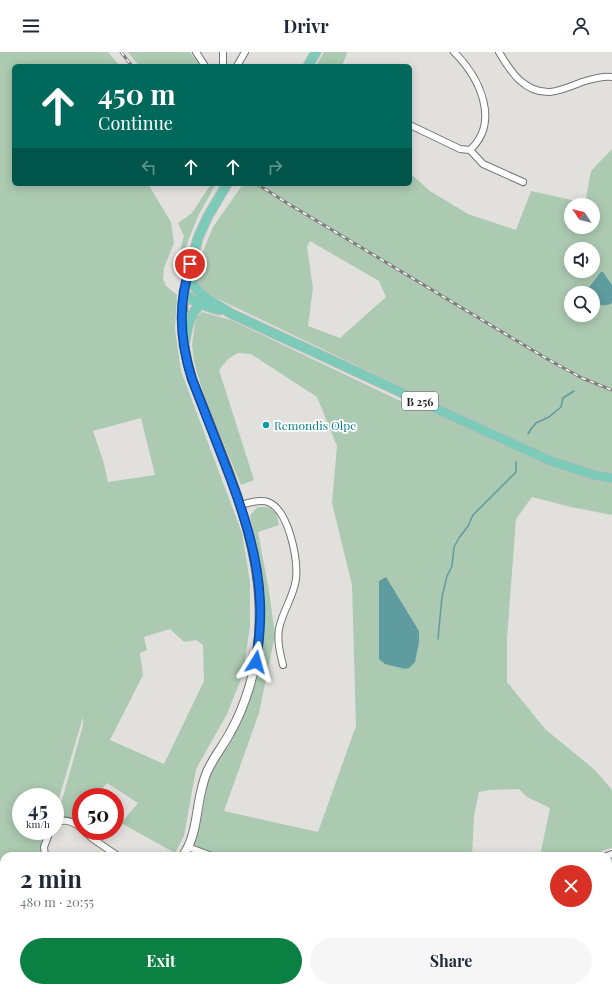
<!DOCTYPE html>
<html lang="en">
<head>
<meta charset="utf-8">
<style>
	:root { --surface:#fff; --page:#f6f6f7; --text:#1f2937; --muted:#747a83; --accent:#0b8043 }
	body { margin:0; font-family:"Playfair Display",serif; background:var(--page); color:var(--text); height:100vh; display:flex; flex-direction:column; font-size:15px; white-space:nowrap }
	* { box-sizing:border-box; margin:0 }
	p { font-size:13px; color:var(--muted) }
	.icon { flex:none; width:22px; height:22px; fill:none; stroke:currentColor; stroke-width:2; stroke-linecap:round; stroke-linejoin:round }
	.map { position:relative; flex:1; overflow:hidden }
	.drawer { position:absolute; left:0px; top:800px; width:612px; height:140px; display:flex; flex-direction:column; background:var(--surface); border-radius:12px 12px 0 0; box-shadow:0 2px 10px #0003 }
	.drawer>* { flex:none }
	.guide { position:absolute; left:12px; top:12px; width:400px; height:122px; border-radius:6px; box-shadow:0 2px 10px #0003; background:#00695c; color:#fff; overflow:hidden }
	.needle { width:26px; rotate:306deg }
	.buttons { position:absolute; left:564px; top:146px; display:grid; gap:8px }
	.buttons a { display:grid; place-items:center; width:36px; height:36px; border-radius:50%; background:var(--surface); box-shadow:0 2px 10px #0003; font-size:20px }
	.speed { position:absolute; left:12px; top:736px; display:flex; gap:8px; font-size:20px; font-weight:700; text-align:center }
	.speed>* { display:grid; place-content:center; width:52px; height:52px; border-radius:50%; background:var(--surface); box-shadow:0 2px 10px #0003; line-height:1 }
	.speed small { font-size:10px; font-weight:400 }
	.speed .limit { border:6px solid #d22; background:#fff; color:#111 }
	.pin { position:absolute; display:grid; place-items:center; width:34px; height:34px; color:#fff; margin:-17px; border:2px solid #fff; border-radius:50%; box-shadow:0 1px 4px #0007 }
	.me { position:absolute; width:44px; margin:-22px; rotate:8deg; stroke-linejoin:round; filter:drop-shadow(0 0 3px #0008) }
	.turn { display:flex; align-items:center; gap:14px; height:84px; padding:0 20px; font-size:18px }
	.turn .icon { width:52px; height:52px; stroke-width:2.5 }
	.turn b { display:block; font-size:28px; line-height:34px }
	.lanes { display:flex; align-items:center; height:38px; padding:0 20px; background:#0003; justify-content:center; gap:20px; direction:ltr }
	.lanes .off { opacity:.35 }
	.round { display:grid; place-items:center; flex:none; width:42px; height:42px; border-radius:21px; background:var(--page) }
	.summary { display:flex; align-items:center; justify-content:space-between; height:68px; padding:0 20px }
	h1 { font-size:24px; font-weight:700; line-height:30px }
	.cta { display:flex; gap:8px; margin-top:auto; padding:8px 20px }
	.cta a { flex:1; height:46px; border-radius:24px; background:var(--accent); color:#fff; font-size:16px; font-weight:700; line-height:46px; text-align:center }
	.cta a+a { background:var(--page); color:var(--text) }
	header { display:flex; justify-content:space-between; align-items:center; height:52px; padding:0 20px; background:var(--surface); font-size:18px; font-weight:700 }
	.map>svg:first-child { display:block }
</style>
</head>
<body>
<header><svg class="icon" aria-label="menu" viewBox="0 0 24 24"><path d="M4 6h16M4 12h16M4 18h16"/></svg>Drivr<svg class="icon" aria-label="person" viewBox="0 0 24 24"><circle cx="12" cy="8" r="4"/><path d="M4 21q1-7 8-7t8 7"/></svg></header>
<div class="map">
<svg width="612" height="940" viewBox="0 0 612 940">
	<rect width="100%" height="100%" fill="#e2e0dd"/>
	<path fill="#acc9b1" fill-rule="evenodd" d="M0,0H108L120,14H14V132H148L171,170L174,191L164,216L163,227L166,234L177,243L175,277L181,319L242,481L250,530V574L243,622L227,662L196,717L184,784L175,801L121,771L138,751L107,731L94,745H81V758L71,768L59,763V759L83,673V665L55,760V745H21V779H48L39,804H4V936H6L5,940H0ZM141,366L155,423L108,430L103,408L93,379ZM170,577L184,590L196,588L203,593L204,629L164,712L110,688L143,623L140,601L147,598L144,585Z
		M128,0H190L200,14H139Z
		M324,0H347V1L342,14H316Z
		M612,97V463L571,455L532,445L516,467L507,586V630L545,677L595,718L612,738V796L604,798L595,804H540L550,756L527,745L519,737L490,738L479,740L474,764L472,804H248L219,802L194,793L200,772L209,726L216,711L238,674L257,621L264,575L263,545L261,520L250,463L258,455H267L276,460L279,473L258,480L269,539L275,583L259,661L224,759L318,780L356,674L352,533L332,451L337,394L317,345L251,302L238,301L228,307L219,318L254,428L241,433L205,347L194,310L192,292L196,266L202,260L231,268L413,355L416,342L214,245L199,235L196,229L201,204L213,175L243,132H410V121L430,139L468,162L516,178L531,139L585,151L591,119ZM571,153H593V175H571ZM310,189L379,229L386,245L340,286L308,274L313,236L307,195ZM571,197H593V219H571ZM571,241H593V263H571Z
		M211,132H216L198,164L188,189L178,220L174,219L184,184L178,171L192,161Z
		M612,805V857L608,860V807Z
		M608,913L612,918V940H337L332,936H608Z
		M8,936H55V940H7Z
		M179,936H329L333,940H181Z"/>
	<path fill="#5e9c9f" d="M601,220H603L612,233V251C606,255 599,253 593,251V241H581L579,240L590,234Z
		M386,525L419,579V590L415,610L409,616L405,617L385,612L379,607V529Z"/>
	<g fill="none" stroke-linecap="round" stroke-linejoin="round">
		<path stroke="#5e9c9f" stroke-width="1.5" d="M528,382L531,377L536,371L549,365L561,355L563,346L574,339
			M438,587L442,545L447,524L452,514L454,495L459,486L468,474L473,463L516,420V410"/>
		<g stroke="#767572" stroke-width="8">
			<path id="minor" d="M196,0L205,14
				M499,0C510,19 524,41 550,40C560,39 572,34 582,30C592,27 602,24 612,25
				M223,14V0
				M237,14L245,0
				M410,73L460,97L470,98C501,69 479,25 454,0
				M470,98L483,112L523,130
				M240,453C249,451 259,447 268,450C289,458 298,507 296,527C294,544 282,560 279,577C277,589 280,601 283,613
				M55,771C65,766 73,769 81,776
				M84,779L93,787L118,804
				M188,795L212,804
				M45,804L44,795L50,779
				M607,804L612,802
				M608,872L612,878
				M89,936V940"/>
		</g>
		<g stroke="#767572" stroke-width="10">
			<path id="secondary" d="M183,804C200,779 195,747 207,720C213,706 223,694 230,681C238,667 244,652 249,636C283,529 230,425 192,327C182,295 182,273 184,240
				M144,936L145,940"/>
		</g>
		<g stroke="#bcbcbc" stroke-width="11">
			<path id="primary" d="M308,14L316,0
				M191,212C190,217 189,222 191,228C197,244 218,253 232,262L463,369L551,409L594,423L612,426
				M184,240L198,186L208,164L227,132
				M184,240C192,251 207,254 219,258
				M184,293C188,276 188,263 201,252"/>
		</g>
		<use href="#minor" stroke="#fff" stroke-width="6"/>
		<use href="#secondary" stroke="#fff" stroke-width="8"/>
		<use href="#primary" stroke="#7ccbb8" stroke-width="9"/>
		<g stroke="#807e7c" stroke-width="3">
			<path id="rail" d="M121,0L132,14
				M257,132L287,151L549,308L582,326L612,338"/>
		</g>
		<use href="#rail" stroke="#fff" stroke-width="1.5" stroke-dasharray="4.5" stroke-linecap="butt"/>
	</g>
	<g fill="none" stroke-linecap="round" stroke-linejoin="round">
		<g stroke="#114b97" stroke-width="10">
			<path id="route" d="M190,212C188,221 186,230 184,239C179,268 183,299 192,327C203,356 214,384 225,412C242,456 258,502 260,550C261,570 259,590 256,610"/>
		</g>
		<use href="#route" stroke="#1a73e8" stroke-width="7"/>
	</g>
	<circle fill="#0f9aa8" stroke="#fff" stroke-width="1.5" cx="266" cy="373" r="4"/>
	<g text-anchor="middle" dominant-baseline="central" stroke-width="3.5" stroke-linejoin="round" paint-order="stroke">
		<rect fill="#fff" stroke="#636262" stroke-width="1" x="402" y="340" width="36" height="18" rx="3"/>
		<g font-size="11" font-weight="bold" fill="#201f1e">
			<text x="420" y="349">B 256</text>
		</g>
		<g font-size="12" fill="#0d838f" stroke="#fff" text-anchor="start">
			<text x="274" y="373">Remondis Olpe</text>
		</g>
	</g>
</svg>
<div class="buttons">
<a><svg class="needle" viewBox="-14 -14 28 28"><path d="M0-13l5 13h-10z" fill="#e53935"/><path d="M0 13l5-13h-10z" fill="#747a83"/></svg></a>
<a><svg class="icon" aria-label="sound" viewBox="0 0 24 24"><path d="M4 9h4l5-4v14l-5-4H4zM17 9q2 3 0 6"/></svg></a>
<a><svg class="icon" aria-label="search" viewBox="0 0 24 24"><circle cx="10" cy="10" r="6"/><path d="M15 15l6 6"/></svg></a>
</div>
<div class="speed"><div>45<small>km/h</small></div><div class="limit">50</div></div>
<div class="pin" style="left:190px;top:212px;background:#d93025"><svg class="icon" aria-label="arrive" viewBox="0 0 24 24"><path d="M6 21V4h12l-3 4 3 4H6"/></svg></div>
<svg class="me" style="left:256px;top:610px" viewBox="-20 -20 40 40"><path d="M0-17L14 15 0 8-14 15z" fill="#1a73e8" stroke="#fff" stroke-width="4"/></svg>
<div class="guide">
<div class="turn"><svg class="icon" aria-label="ahead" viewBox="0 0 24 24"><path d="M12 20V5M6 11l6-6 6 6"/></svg><div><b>450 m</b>Continue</div></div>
<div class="lanes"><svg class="icon off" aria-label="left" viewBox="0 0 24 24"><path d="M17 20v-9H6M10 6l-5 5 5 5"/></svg><svg class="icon" aria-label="ahead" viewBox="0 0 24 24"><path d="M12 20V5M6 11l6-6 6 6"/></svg><svg class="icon" aria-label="ahead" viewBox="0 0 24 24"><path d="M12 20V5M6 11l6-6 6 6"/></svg><svg class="icon off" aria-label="right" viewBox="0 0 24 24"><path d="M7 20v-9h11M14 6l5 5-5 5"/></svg></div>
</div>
<section class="drawer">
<div class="summary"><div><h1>2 min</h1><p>480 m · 20:55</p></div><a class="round" style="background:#d93025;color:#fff"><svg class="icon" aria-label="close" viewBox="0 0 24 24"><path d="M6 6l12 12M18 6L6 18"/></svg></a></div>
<div class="cta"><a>Exit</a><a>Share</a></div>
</section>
</div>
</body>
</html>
